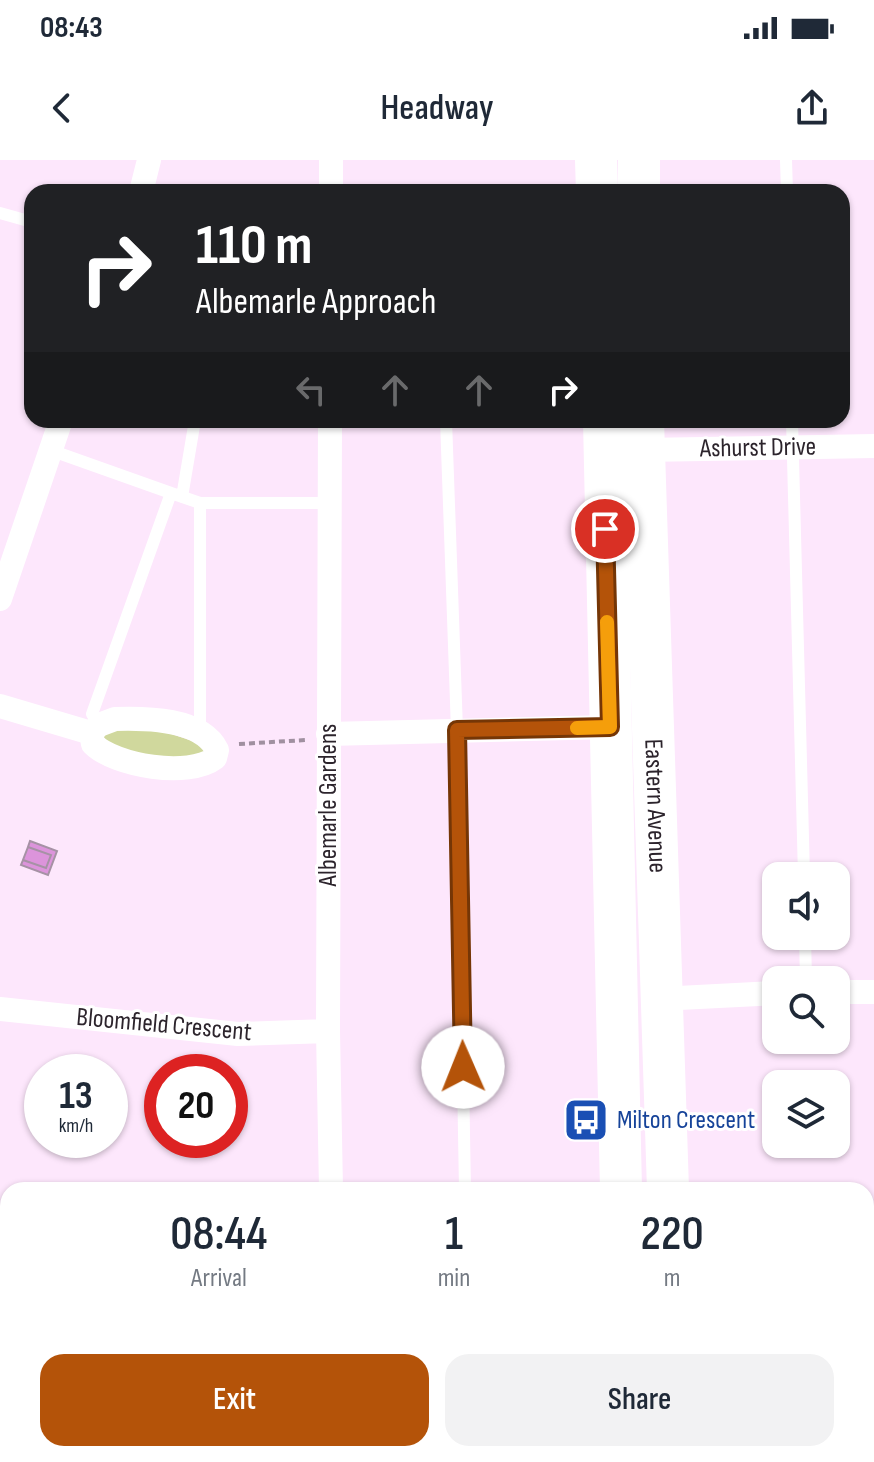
<!DOCTYPE html>
<html lang="en">
<head>
<meta charset="utf-8">
<style>
	:root { --surface:#fff; --page:#f2f2f3; --text:#1f2937; --muted:#747a83; --accent:#b45309 }
	body { margin:0; font-family:"Sofia Sans Condensed",sans-serif; background:var(--page); color:var(--text); height:100vh; display:flex; flex-direction:column; font-size:30px; white-space:nowrap }
	* { box-sizing:border-box; margin:0 }
	p { font-size:26px; color:var(--muted) }
	.icon { flex:none; width:44px; height:44px; fill:none; stroke:currentColor; stroke-width:2; stroke-linecap:round; stroke-linejoin:round }
	.map { position:relative; flex:1; overflow:hidden }
	.details { position:absolute; left:0px; top:1022px; width:874px; height:280px; display:flex; flex-direction:column; background:var(--surface); border-radius:24px 24px 0 0; box-shadow:0 2px 6px #0004 }
	.details>* { flex:none }
	.top-card { position:absolute; left:24px; top:24px; width:826px; height:244px; border-radius:24px; box-shadow:0 2px 6px #0004; background:#202124; color:#fff; overflow:hidden }
	.fabs { position:absolute; left:762px; top:702px; display:grid; gap:16px }
	.fabs a { display:grid; place-items:center; width:88px; height:88px; border-radius:16px; background:var(--surface); box-shadow:0 2px 6px #0004; font-size:40px }
	.speed { position:absolute; left:24px; top:894px; display:flex; gap:16px; font-size:40px; font-weight:700; text-align:center }
	.speed>* { display:grid; place-content:center; width:104px; height:104px; border-radius:50%; background:var(--surface); box-shadow:0 2px 6px #0004; line-height:1 }
	.speed small { font-size:20px; font-weight:400 }
	.speed .limit { border:12px solid #d22; background:#fff; color:#111 }
	.pin { position:absolute; display:grid; place-items:center; width:68px; height:68px; color:#fff; margin:-34px; border:4px solid #fff; border-radius:50%; box-shadow:0 2px 8px #0007 }
	.me { position:absolute; width:88px; margin:-44px; rotate:359deg; stroke-linejoin:round; filter:drop-shadow(0 0 6px #0008) }
	.turn { display:flex; align-items:center; gap:28px; height:168px; padding:0 40px; font-size:36px }
	.turn .icon { width:104px; height:104px; stroke-width:2.5 }
	.turn b { display:block; font-size:56px; line-height:68px }
	.lanes { display:flex; align-items:center; height:76px; padding:0 40px; background:#0003; justify-content:center; gap:40px; direction:ltr }
	.lanes .off { opacity:.35 }
	.eta { display:flex; justify-content:space-evenly; align-items:center; height:136px; text-align:center }
	.eta b { font-size:48px; font-weight:600; line-height:56px }
	.primary-button { display:flex; gap:16px; margin-top:auto; padding:16px 40px }
	.primary-button a { flex:1; height:92px; border-radius:24px; background:var(--accent); color:#fff; font-size:32px; font-weight:600; line-height:92px; text-align:center }
	.primary-button a+a { background:var(--page); color:var(--text) }
	.status { display:flex; justify-content:space-between; align-items:center; height:56px; padding:0 40px; background:var(--surface); direction:ltr }
	.status svg { height:22px; fill:currentColor }
	header { display:flex; justify-content:space-between; align-items:center; height:104px; padding:0 40px; background:var(--surface); font-size:36px; font-weight:600 }
	.map>svg:first-child { display:block }
</style>
</head>
<body>
<div class="status"><b>08:43</b><svg viewBox="0 0 49 12"><path d="M0 12V9h3v3zM5 12V6h3v6zM10 12V3h3v9zM15 12V0h3v12zM26 1h20v11H26zM47 4h2v5h-2z"/></svg></div>
<header><svg class="icon" aria-label="back" viewBox="0 0 24 24"><path d="M15 5l-7 7 7 7"/></svg>Headway<svg class="icon" aria-label="share" viewBox="0 0 24 24"><path d="M12 15V3M7 8l5-5 5 5M5 13v7h14v-7"/></svg></header>
<div class="map">
<svg width="874" height="1302" viewBox="0 0 874 1302">
	<rect width="100%" height="100%" fill="#fde7fc"/>
	<path fill="#d0d89d" d="M151,567L201,584L204,592L189,601L114,590L103,576L108,570Z"/>
	<path fill="#dc94db" stroke="#a692a5" stroke-width="2" d="M30,681L57,691L48,715L21,705L23,700L46,708L51,695L28,687Z
		M28,687L51,695L46,708L23,700Z"/>
	<g fill="none" stroke-linecap="round" stroke-linejoin="round">
		<path stroke="#a090a0" stroke-width="4" stroke-dasharray="6 4" stroke-linecap="butt" d="M239,584L306,580"/>
		<path stroke="#fff" stroke-width="12" d="M786,0L787,32
			M0,53L32,62
			M446,260L457,570L465,1030
			M792,260L804,716
			M50,290L171,333
			M182,337L195,260
			M99,565L92,554L171,333L200,343
			M200,572V343H329
			M805,776L806,820
			M0,1229H8"/>
		<path stroke="#fff" stroke-width="24" d="M141,32L149,0
			M331,32V0
			M330,260L328,871L331,1030
			M643,290L874,286
			M0,439L61,260
			M0,546L91,573
			M115,559C146,558 201,558 217,590L215,598C189,618 115,606 93,584L91,573L99,565Z
			M328,574L610,567
			M836,832H874
			M659,839L776,833
			M0,849L238,874L328,871
			M0,1069L8,1070
			M866,1288L874,1290"/>
		<g stroke="#fff" stroke-width="42">
			<path d="M596,0L597,32"/>
			<path d="M639,0V32"/>
			<path d="M604,260L621,1030"/>
			<path id="s1" d="M643,260L668,1030"/>
			<path d="M628,1294V1302"/>
			<path d="M671,1294V1302"/>
		</g>
	</g>
	<g fill="none" stroke-linecap="round" stroke-linejoin="round">
		<g stroke="#753606" stroke-width="20">
			<path id="route" d="M463,907L457,570L610,567L605,369"/>
		</g>
		<use href="#route" stroke="#b45309" stroke-width="14"/>
		<path stroke="#f59e0b" stroke-width="14" d="M577,568L610,567L607,462"/>
	</g>
	<defs>
		<g id="bus-square" transform="scale(2.3)"><rect x="-9" y="-9" width="18" height="18" rx="4" fill="#1a4fb4" stroke="#fff"/><path d="M-5-6H5V4H4V6H2V4H-2V6H-4V4H-5ZM-3.5-4V0h7V-4ZM-3.5 1.2v1.5H-2V1.2ZM2 1.2v1.5H3.5V1.2Z" fill="#fff"/></g>
	</defs>
	<g fill-rule="evenodd">
		<use href="#bus-square" x="586" y="960"/>
	</g>
	<g text-anchor="middle" dominant-baseline="central" stroke-width="6" stroke-linejoin="round" paint-order="stroke">
		<g font-size="26" fill="#2c242c" stroke="#fff">
			<text transform="translate(758 288) rotate(-1)">Ashurst Drive</text>
			<text transform="translate(328 645) rotate(-90)">Albemarle Gardens</text>
			<text stroke="none"><textPath href="#s1" startOffset="386">Eastern Avenue</textPath></text>
			<text transform="translate(164 865) rotate(5)">Bloomfield Crescent</text>
		</g>
		<g font-size="26" fill="#164399" stroke="#fff" text-anchor="start">
			<text x="617" y="960">Milton Crescent</text>
		</g>
	</g>
</svg>
<div class="fabs">
<a><svg class="icon" aria-label="sound" viewBox="0 0 24 24"><path d="M4 9h4l5-4v14l-5-4H4zM17 9q2 3 0 6"/></svg></a>
<a><svg class="icon" aria-label="search" viewBox="0 0 24 24"><circle cx="10" cy="10" r="6"/><path d="M15 15l6 6"/></svg></a>
<a><svg class="icon" aria-label="layers" viewBox="0 0 24 24"><path d="M12 4l9 5-9 5-9-5zM3 14l9 5 9-5"/></svg></a>
</div>
<div class="speed"><div>13<small>km/h</small></div><div class="limit">20</div></div>
<div class="pin" style="left:605px;top:369px;background:#d93025"><svg class="icon" aria-label="arrive" viewBox="0 0 24 24"><path d="M6 21V4h12l-3 4 3 4H6"/></svg></div>
<svg class="me" style="left:463px;top:907px" viewBox="-20 -20 40 40"><circle r="19" fill="#fff"/><path d="M0-13L10 11 0 6-10 11z" fill="#b45309"/></svg>
<div class="top-card">
<div class="turn"><svg class="icon" aria-label="right" viewBox="0 0 24 24"><path d="M7 20v-9h11M14 6l5 5-5 5"/></svg><div><b>110 m</b>Albemarle Approach</div></div>
<div class="lanes"><svg class="icon off" aria-label="left" viewBox="0 0 24 24"><path d="M17 20v-9H6M10 6l-5 5 5 5"/></svg><svg class="icon off" aria-label="ahead" viewBox="0 0 24 24"><path d="M12 20V5M6 11l6-6 6 6"/></svg><svg class="icon off" aria-label="ahead" viewBox="0 0 24 24"><path d="M12 20V5M6 11l6-6 6 6"/></svg><svg class="icon" aria-label="right" viewBox="0 0 24 24"><path d="M7 20v-9h11M14 6l5 5-5 5"/></svg></div>
</div>
<section class="details">
<div class="eta">
<div><b>08:44</b><p>Arrival</p></div>
<div><b>1</b><p>min</p></div>
<div><b>220</b><p>m</p></div>
</div>
<div class="primary-button"><a>Exit</a><a>Share</a></div>
</section>
</div>
</body>
</html>
